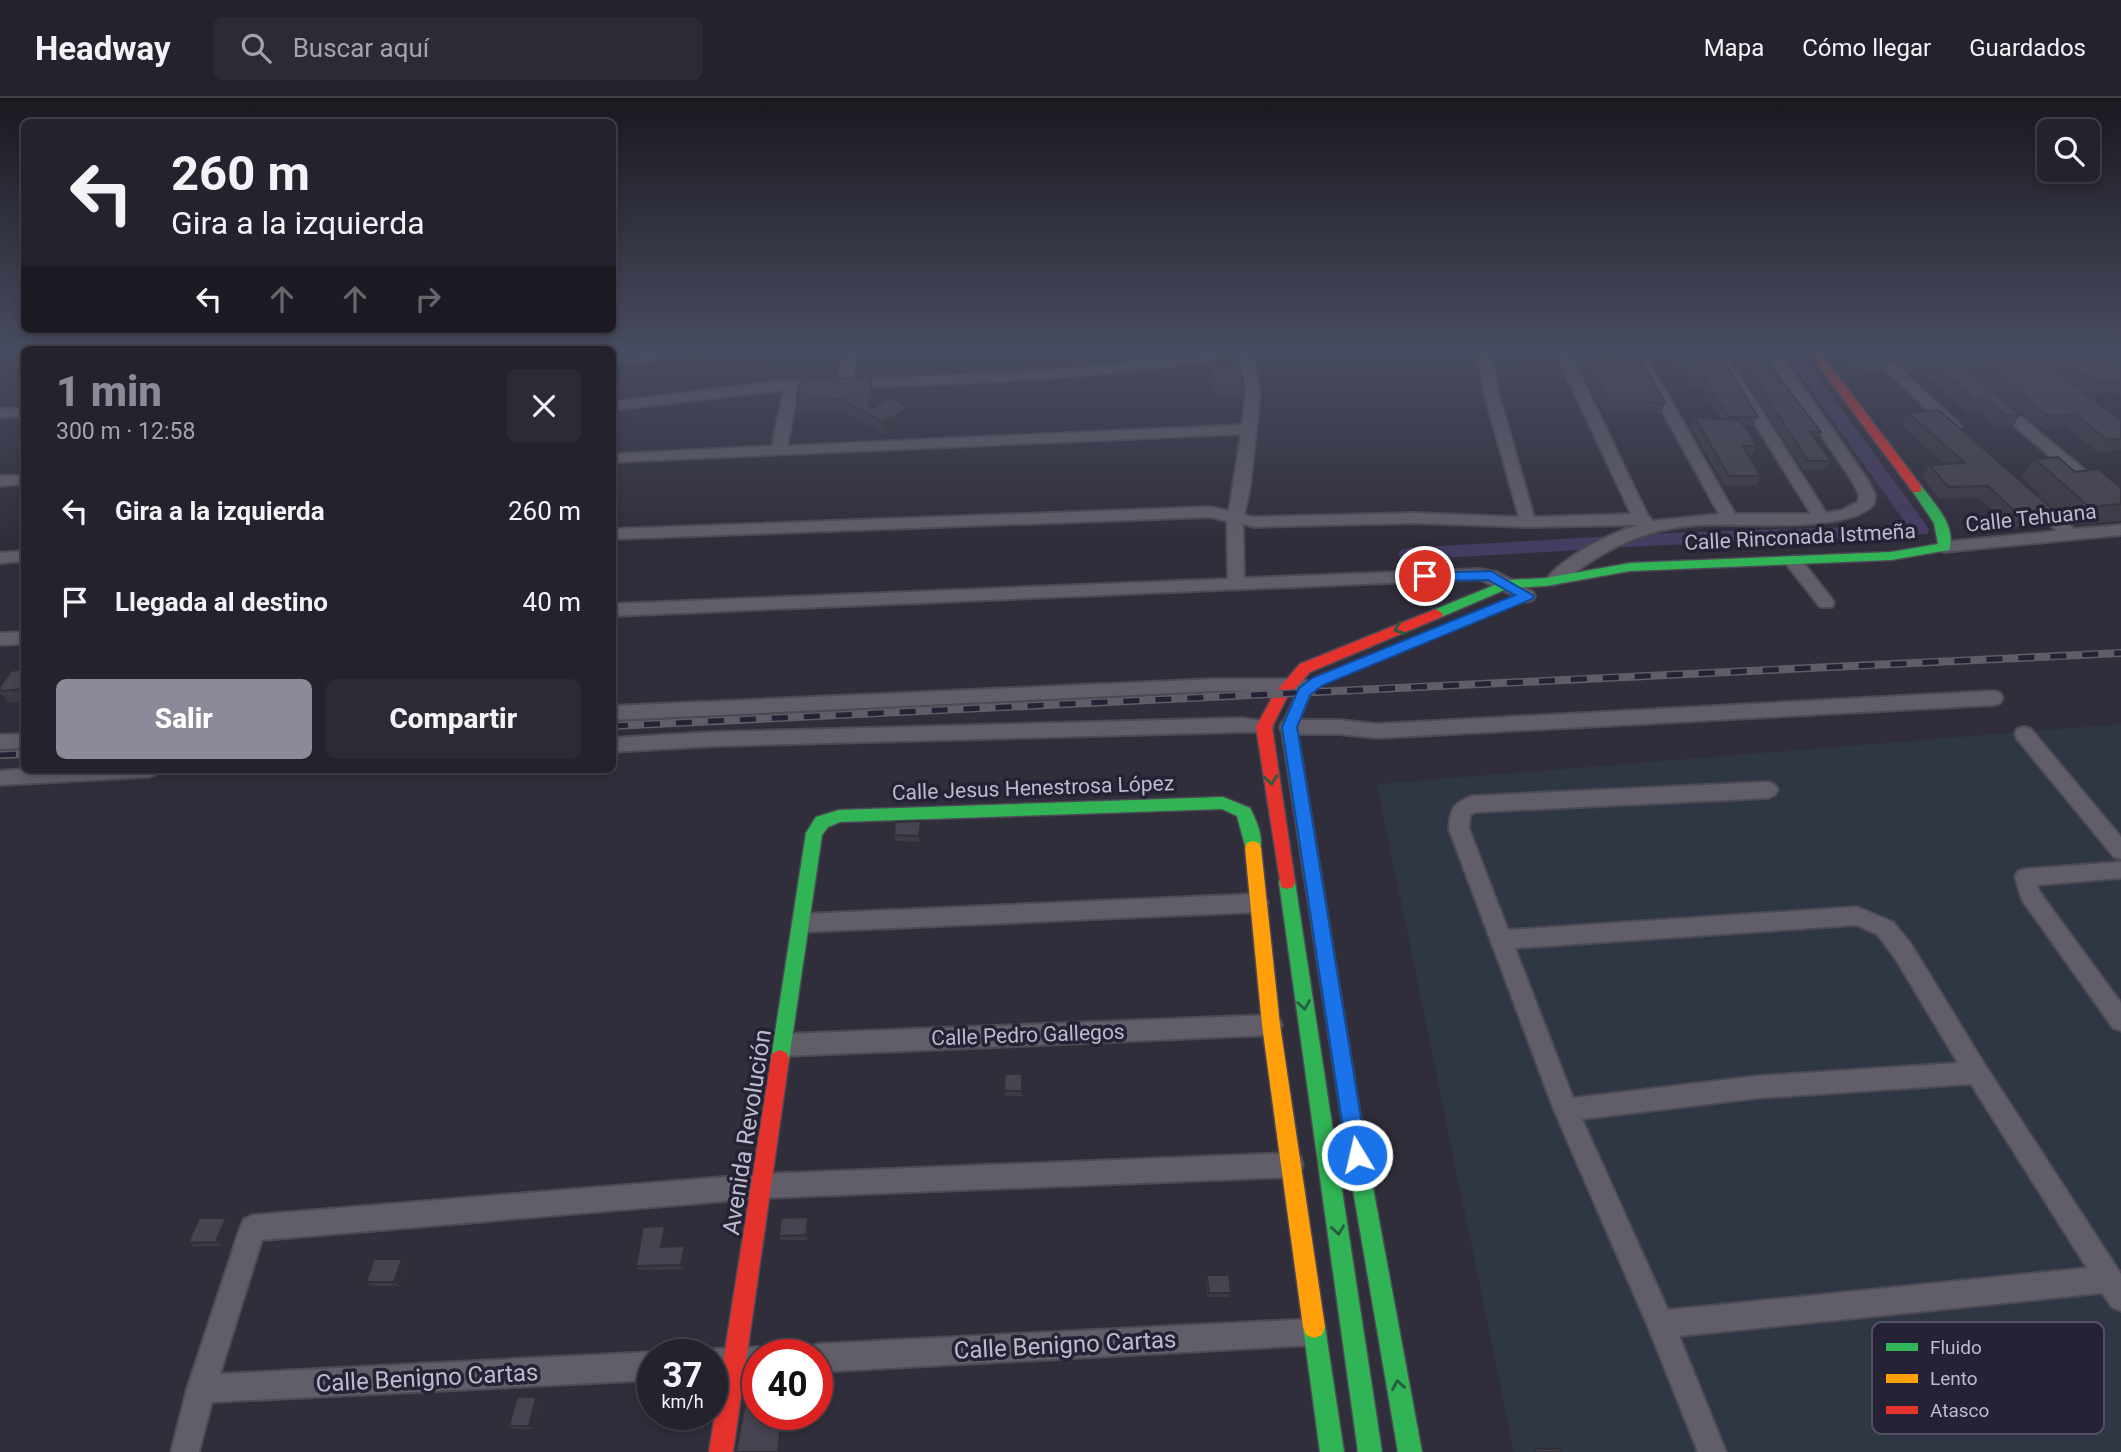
<!DOCTYPE html>
<html lang="es">
<head>
<meta charset="utf-8">
<style>
	:root { --surface:#24222c; --page:#2c2a34; --text:#f1f3f6; --muted:#a3a4a9; --line:#413f48; --accent:#8c8999 }
	body { margin:0; font-family:Roboto,sans-serif; background:var(--page); color:var(--text); height:100vh; display:flex; flex-direction:column; font-size:26px; white-space:nowrap }
	* { box-sizing:border-box; margin:0 }
	p { font-size:23px; color:var(--muted) }
	.icon { flex:none; width:38px; height:38px; fill:none; stroke:currentColor; stroke-width:2; stroke-linecap:round; stroke-linejoin:round }
	.map { position:relative; flex:1; overflow:hidden }
	.sheet { position:absolute; left:21px; top:248px; width:595px; height:427px; display:flex; flex-direction:column; background:var(--surface); border-radius:10px; box-shadow:0 4px 10px #0003,0 0 0 2px var(--line) }
	.sheet>* { flex:none }
	.top-card { position:absolute; left:21px; top:21px; width:595px; height:214px; border-radius:10px; box-shadow:0 4px 10px #0003,0 0 0 2px var(--line); background:#24222c; color:var(--text); overflow:hidden }
	.tools { position:absolute; left:2037px; top:21px; display:grid; gap:14px }
	.tools a { display:grid; place-items:center; width:63px; height:63px; border-radius:10px; background:var(--surface); box-shadow:0 4px 10px #0003,0 0 0 2px var(--line); font-size:35px }
	.speed { position:absolute; left:637px; top:1241px; display:flex; gap:14px; font-size:35px; font-weight:700; text-align:center }
	.speed>* { display:grid; place-content:center; width:91px; height:91px; border-radius:50%; background:var(--surface); box-shadow:0 4px 10px #0003,0 0 0 2px var(--line); line-height:1 }
	.speed small { font-size:18px; font-weight:400 }
	.speed .limit { border:10px solid #d22; background:#fff; color:#111 }
	.pin { position:absolute; display:grid; place-items:center; width:60px; height:60px; color:#fff; margin:-30px; border:4px solid #fff; border-radius:50%; box-shadow:0 2px 7px #0007 }
	.me { position:absolute; width:77px; margin:-38px; rotate:351deg; stroke-linejoin:round; filter:drop-shadow(0 0 5px #0008) }
	.turn { display:flex; align-items:center; gap:24px; height:147px; padding:0 35px; font-size:32px }
	.turn .icon { width:91px; height:91px; stroke-width:2.5 }
	.turn b { display:block; font-size:49px; line-height:60px }
	.lanes { display:flex; align-items:center; height:66px; padding:0 35px; background:#0003; justify-content:center; gap:35px; direction:ltr }
	.lanes .off { opacity:.35 }
	.round { display:grid; place-items:center; flex:none; width:74px; height:74px; border-radius:10px; background:var(--page) }
	.summary { display:flex; align-items:center; justify-content:space-between; height:119px; padding:0 35px }
	h1 { font-size:42px; font-weight:800; line-height:52px; color:var(--accent) }
	.primary-button { display:flex; gap:14px; margin-top:auto; padding:14px 35px }
	.primary-button a { flex:1; height:80px; border-radius:10px; background:var(--accent); color:#fff; font-size:28px; font-weight:800; line-height:80px; text-align:center }
	.primary-button a+a { background:var(--page); color:var(--text) }
	ul { padding:0; list-style:none }
	li { display:flex; align-items:center; gap:21px; height:91px; padding:0 35px }
	li div { flex:1 }
	li b { display:block; font-size:26px }
	li em { font-style:normal }
	header { display:flex; align-items:center; gap:42px; box-sizing:border-box; height:98px; padding:0 35px; background:var(--surface); border-bottom:2px solid var(--line) }
	header strong { font-size:33px }
	nav { display:flex; gap:38px; margin-inline-start:auto; font-size:24px }
	.search { width:490px; height:63px; background:var(--page); display:flex; align-items:center; gap:18px; box-sizing:border-box; padding:0 24px; border-radius:10px; color:var(--muted); font-size:26px }
	.map>svg:first-child { display:block }
</style>
</head>
<body>
<header>
<strong>Headway</strong>
<div class="search"><svg class="icon" aria-label="search" viewBox="0 0 24 24"><circle cx="10" cy="10" r="6"/><path d="M15 15l6 6"/></svg>Buscar aquí</div>
<nav><a>Mapa</a><a>Cómo llegar</a><a>Guardados</a></nav>
</header>
<div class="map">
<svg width="2121" height="1354" viewBox="0 0 2121 1354">
	<rect width="100%" height="100%" fill="#302e3b"/>
	<path fill="#2f3745" d="M2121,626V1354H1514L1377,686Z"/>
	<g fill="none" stroke-linecap="round" stroke-linejoin="round">
		<path fill="#443d62" fill-rule="evenodd" d="M1783,253H1799L1927,428L1929,432L1927,436L1645,448L1408,462L1401,460L1398,456L1401,452L1408,450L1645,436L1907,427Z"/>
		<g stroke="#4c4a54" stroke-width="4">
			<path id="street" d="M660,253H721L714,257L612,265V257Z
				M843,253H857L852,281C935,278 1018,276 1102,268C1145,264 1190,253 1234,253C1220,265 1180,266 1161,269C1041,284 920,287 798,291L787,348L1242,327L1246,294L1237,253H1251L1260,294L1250,389L1244,417L1254,419L1415,415L1519,419L1484,294L1477,253H1491L1498,294L1534,419L1631,416L1555,253H1569L1648,418L1653,423L1719,416L1629,253H1643L1735,416H1811L1710,253H1724L1826,415L1842,412L1858,404L1859,396L1851,381L1764,253H1778L1867,381L1875,396L1874,406C1849,436 1739,425 1701,427C1659,429 1625,441 1590,464C1578,471 1567,484 1554,487L1546,482C1562,459 1611,435 1638,427L1528,429L1415,425L1254,429L1243,426L1244,480L1479,471L1497,474L1533,494L1535,498L1533,502L1527,504L1479,481L612,518V506L1228,481L1227,423L1210,419L612,441V431L1210,409L1229,413L1241,336L612,364V356L772,348L784,292L612,312V304L772,284L838,281Z
				M1866,253H1881L1959,326L1961,329L1959,332H1949Z
				M1997,302L2002,303L2121,402V415L2115,413L1992,309L1990,306Z
				M0,311H24V319H0Z
				M0,378H24V386L0,388Z
				M2033,397L2038,399L2074,431L2121,427V437L1944,454L1936,449L1944,444L2057,433L2028,405L2025,402L2028,399Z
				M24,453V463L0,465V455Z
				M1793,458L1799,459L1832,501L1834,505L1832,509H1820L1787,467L1785,463Z
				M24,534V546L0,547V535Z
				M1216,581H1300L1306,582L1309,587L1306,592L1300,593H1216L612,622V608Z
				M1994,593L2000,595L2003,600L2000,605L1994,607L1377,640L1339,636H1289L1282,634L1280,629L1282,624L1289,622H1339L1377,626Z
				M1241,620L1271,624L1273,629L1271,634H1241L714,648L612,654V640L714,634Z
				M2024,629L2031,631L2121,739V761L2114,759L2017,641L2015,636L2017,631Z
				M24,636V650L0,651V637Z
				M24,671V672H158L155,677L148,679L0,687V673Z
				M1768,684L1775,687L1778,692L1775,697L1768,700L1476,714L1470,717L1469,731L1508,832L1857,809L1893,824L1911,846L1985,967L2121,1176V1213L2112,1209L2102,1195L1679,1238L1726,1354H1698L1649,1231L1554,1012L1449,731C1450,711 1453,705 1473,698ZM1856,827L1877,836L1895,860L1958,965L1758,978L1573,1000L1515,850ZM1971,986L2087,1170L1668,1212L1582,1021L1758,1000Z
				M2121,764V780L2037,787L2039,793L2121,905V933L2113,930L2022,802L2015,779L2018,773L2025,771Z
				M1257,796L1264,799L1268,805L1264,811L1257,814L803,834L795,831L792,825L795,819L803,816Z
				M1271,917L1279,920L1282,927L1279,934L1271,937L785,958L777,954L774,947L777,940L785,936Z
				M1291,1055L1300,1058L1303,1067L1300,1076L1291,1079L762,1100L262,1142L220,1276L653,1254L658,1256H653V1282L212,1304L199,1354H171L187,1291L240,1130L244,1121L253,1117L762,1076Z
				M1313,1221L1323,1224L1326,1234L1323,1244L1313,1247L817,1274V1256H805L807,1250L817,1246Z
				M758,1249L769,1256H758V1277L712,1279V1256H702L712,1251Z"/>
		</g>
		<g stroke="#4c4955" stroke-width="3">
			<path id="fast" d="M1917,387L1921,388C1935,406 1957,429 1949,452L1891,462L1630,473L1546,488L1509,490L1441,519L1436,521L1429,516L1431,513L1507,482L1546,480L1630,465L1891,454L1938,446L1934,425L1911,391Z
				M1325,575L1332,580L1310,597L1297,629L1367,1057L1422,1354H1398L1347,1057L1281,629L1299,590Z
				M1223,699L1250,710C1256,722 1265,741 1259,755H1247L1237,718L1222,711L840,724L828,729L822,737L789,961L787,967L780,970L773,967L771,961L806,735L816,719L839,712Z
				M1287,777L1293,779L1295,784L1382,1354H1358L1279,784L1281,779Z
				M1314,1218L1322,1221L1325,1229L1344,1354H1320L1303,1229L1306,1221Z"/>
		</g>
		<g stroke="#4c4955" stroke-width="3">
			<path id="slow" d="M1253,743L1259,745L1261,750L1280,927L1325,1229L1322,1237L1314,1240L1306,1237L1303,1229L1262,927L1245,750L1247,745Z"/>
		</g>
		<g stroke="#4c4955" stroke-width="3">
			<path id="jam" d="M1808,253H1819L1921,388V394H1913Z
				M1436,511L1443,516L1441,519L1310,574L1287,599L1272,629L1295,784L1293,789L1287,791L1281,789L1256,629L1274,596L1300,566Z
				M780,952L787,955L789,961L733,1354H709L771,961L773,955Z"/>
		</g>
		<use href="#street" fill="#615e69" fill-rule="evenodd"/>
		<use href="#fast" fill="#30b455" fill-rule="evenodd"/>
		<use href="#slow" fill="#ff9f0a" fill-rule="evenodd"/>
		<use href="#jam" fill="#e5322d" fill-rule="evenodd"/>
		<g stroke="#605d67" stroke-width="8">
			<path id="rail" d="M612,628L2121,555
				M0,657L24,656"/>
		</g>
		<use href="#rail" stroke="#262236" stroke-width="5" stroke-dasharray="16" stroke-linecap="butt"/>
	</g>
	<path fill="#3c3a45" d="M1600,253H1636L1665,305L1661,316L1604,313L1589,288L1583,270L1587,260H1604Z
		M1666,253H1717L1758,319L1753,328L1744,327L1757,348L1752,357H1748L1761,378L1756,387H1724L1691,329L1695,320L1720,321L1700,289H1690Z
		M1727,253H1758L1779,285L1821,334L1816,342L1831,363L1826,372H1803Z
		M1831,253H1882L1891,261L1884,273L1856,276Z
		M1885,253H1946L2021,317L2012,329L1996,330L1979,314L1967,315L1925,275L1910,276Z
		M1946,253H2121V299L2114,294L2086,296L2121,323V352L2097,354L2067,329L2045,331L2036,328Z
		M1212,268L1244,288L1243,300H1215L1211,280Z
		M871,279L873,291L872,310H908L909,322L885,336L843,313L799,315L797,303Z
		M1908,315L2056,414L2046,426L2011,430L1979,400L1939,401L1922,379L1930,367L1944,366L1901,327Z
		M2035,361L2121,390V423L2073,427L2021,379Z
		M24,571V604L10,605L0,595V589Z
		M921,723L922,729L920,744L895,743L894,737Z
		M1022,976V998H1005L1004,993Z
		M808,1119L810,1123L808,1142H781L779,1138Z
		M226,1120L233,1124L223,1148L195,1149L188,1145Z
		M665,1128L668,1133L665,1149L685,1148L688,1153L684,1171L639,1172L636,1168Z
		M402,1161L408,1165L400,1188H371L366,1184Z
		M1207,1177L1231,1195L1229,1199H1207L1206,1181Z
		M541,1302L534,1331H514L509,1328Z"/>
	<path fill="#313038" d="M871,279L873,291L871,317L869,312Z
		M908,310L909,322L885,336L883,324Z
		M921,723L922,729L920,744L919,738Z
		M808,1119L810,1123L808,1142L806,1137Z
		M226,1120L233,1124L223,1148L216,1144Z
		M665,1128L668,1133L664,1153L661,1149Z
		M685,1148L688,1153L684,1171L681,1167Z
		M402,1161L408,1165L400,1188L394,1184Z
		M536,1299L541,1302L534,1331L529,1328Z
		M782,1316H788L783,1354H778Z"/>
	<path fill="#464450" stroke="#313038" stroke-width="2" d="M1610,253H1636L1665,305L1608,303L1593,278L1587,260L1614,259Z
		M1675,253H1717L1758,319H1729L1704,280L1694,281Z
		M1737,253H1758L1779,285H1783L1821,334H1810L1831,363H1808Z
		M1851,253H1882L1891,261L1863,264Z
		M1906,253H1946L2021,317L2005,318L1988,302H1975L1933,263L1917,264Z
		M1969,253H2029L2121,323V341L2107,342L2076,316L2054,318L2045,316Z
		M2053,253H2109L2121,261V282L2095,284Z
		M1212,268H1240L1244,288H1216Z
		M871,279L869,312L890,300L908,310L883,324L841,301L797,303L801,282Z
		M1939,312L2056,414L2020,418L1988,388L1948,389L1930,367L1965,365L1908,315Z
		M1695,320L1740,322L1757,348H1743L1761,378H1729Z
		M2058,359L2075,374L2098,371L2121,390V406L2089,409L2035,361Z
		M24,571V591L0,593V589L11,573Z
		M921,723L919,738L894,737L895,724Z
		M1005,976H1022V993H1004Z
		M808,1119L806,1137L779,1138L781,1120Z
		M199,1120H226L216,1144L188,1145Z
		M665,1128L661,1149L685,1148L681,1167L636,1168L643,1129Z
		M374,1161H402L394,1184H366Z
		M1207,1177H1229L1231,1195H1209Z
		M517,1299H536L529,1328H509Z
		M746,1301H758V1316H782L778,1354H736Z
		M1536,1351H1560L1561,1354H1536Z"/>
	<defs><path id="oneway-chevron" d="M-2-3.5L2.5 0L-2 3.5" fill="none" stroke-width="1.6" stroke-linecap="round" stroke-linejoin="round" transform="scale(1.75)"/></defs>
	<g stroke="#2a5c42">
		<use href="#oneway-chevron" transform="translate(1399 531) rotate(157)"/>
		<use href="#oneway-chevron" transform="translate(1271 682) rotate(83)"/>
		<use href="#oneway-chevron" transform="translate(1304 907) rotate(81)"/>
		<use href="#oneway-chevron" transform="translate(1338 1132) rotate(82)"/>
		<use href="#oneway-chevron" transform="translate(1398 1287) rotate(-100)"/>
	</g>
	<linearGradient id="sky" x2="0" y2="1"><stop stop-color="#1a1920"/><stop offset="0.57" stop-color="#484c60"/><stop offset="1" stop-color="#484c60" stop-opacity="0"/></linearGradient>
	<rect width="2121" height="443" fill="url(#sky)"/>
	<path fill="#1a73e8" stroke="#114b97" stroke-width="2" d="M1491,473L1534,498L1532,501L1323,587L1310,597L1297,629L1367,1057L1364,1064L1357,1067L1350,1064L1347,1057L1282,629L1299,590L1312,580L1515,497L1488,482L1425,483L1421,482V475Z"/>
	<g text-anchor="middle" dominant-baseline="central" stroke-width="7" stroke-linejoin="round" paint-order="stroke">
		<g font-size="21" fill="#bebacb" stroke="#262236">
			<text transform="translate(2031 420) rotate(-6)">Calle Tehuana</text>
			<text transform="translate(1800 439) rotate(-3)">Calle Rinconada Istmeña</text>
			<text transform="translate(1033 690) rotate(-2)">Calle Jesus Henestrosa López</text>
			<text transform="translate(1028 937) rotate(-2)">Calle Pedro Gallegos</text>
		</g>
		<g font-size="24" fill="#bebacb" stroke="#262236">
			<text transform="translate(747 1034) rotate(-81)">Avenida Revolución</text>
			<text transform="translate(1065 1247) rotate(-3)">Calle Benigno Cartas</text>
			<text transform="translate(427 1280) rotate(-3)">Calle Benigno Cartas</text>
		</g>
	</g>
	<rect x="1872" y="1224" width="232" height="112" rx="10" fill="#262236" stroke="#545063" stroke-width="2"/>
	<rect x="1886" y="1245" width="32" height="8" fill="#30b455"/>
	<rect x="1886" y="1276" width="32" height="9" fill="#ff9f0a"/>
	<rect x="1886" y="1308" width="32" height="8" fill="#e5322d"/>
	<g font-size="19" fill="#bebacb">
		<text x="1930" y="1256">Fluido</text>
		<text x="1930" y="1287">Lento</text>
		<text x="1930" y="1319">Atasco</text>
	</g>
</svg>
<div class="tools">
<a><svg class="icon" aria-label="search" viewBox="0 0 24 24"><circle cx="10" cy="10" r="6"/><path d="M15 15l6 6"/></svg></a>
</div>
<div class="speed"><div>37<small>km/h</small></div><div class="limit">40</div></div>
<div class="pin" style="left:1425px;top:478px;background:#d93025"><svg class="icon" aria-label="arrive" viewBox="0 0 24 24"><path d="M6 21V4h12l-3 4 3 4H6"/></svg></div>
<svg class="me" style="left:1357px;top:1057px" viewBox="-20 -20 40 40"><circle r="17" fill="#1a73e8" stroke="#fff" stroke-width="3"/><path d="M0-11L8 9 0 5-8 9z" fill="#fff"/></svg>
<div class="top-card">
<div class="turn"><svg class="icon" aria-label="left" viewBox="0 0 24 24"><path d="M17 20v-9H6M10 6l-5 5 5 5"/></svg><div><b>260 m</b>Gira a la izquierda</div></div>
<div class="lanes"><svg class="icon" aria-label="left" viewBox="0 0 24 24"><path d="M17 20v-9H6M10 6l-5 5 5 5"/></svg><svg class="icon off" aria-label="ahead" viewBox="0 0 24 24"><path d="M12 20V5M6 11l6-6 6 6"/></svg><svg class="icon off" aria-label="ahead" viewBox="0 0 24 24"><path d="M12 20V5M6 11l6-6 6 6"/></svg><svg class="icon off" aria-label="right" viewBox="0 0 24 24"><path d="M7 20v-9h11M14 6l5 5-5 5"/></svg></div>
</div>
<section class="sheet">
<div class="summary"><div><h1>1 min</h1><p>300 m · 12:58</p></div><a class="round"><svg class="icon" aria-label="close" viewBox="0 0 24 24"><path d="M6 6l12 12M18 6L6 18"/></svg></a></div>
<ul>
<li><svg class="icon" aria-label="left" viewBox="0 0 24 24"><path d="M17 20v-9H6M10 6l-5 5 5 5"/></svg><div><b>Gira a la izquierda</b></div><em>260 m</em></li>
<li><svg class="icon" aria-label="arrive" viewBox="0 0 24 24"><path d="M6 21V4h12l-3 4 3 4H6"/></svg><div><b>Llegada al destino</b></div><em>40 m</em></li>
</ul>
<div class="primary-button"><a>Salir</a><a>Compartir</a></div>
</section>
</div>
</body>
</html>
